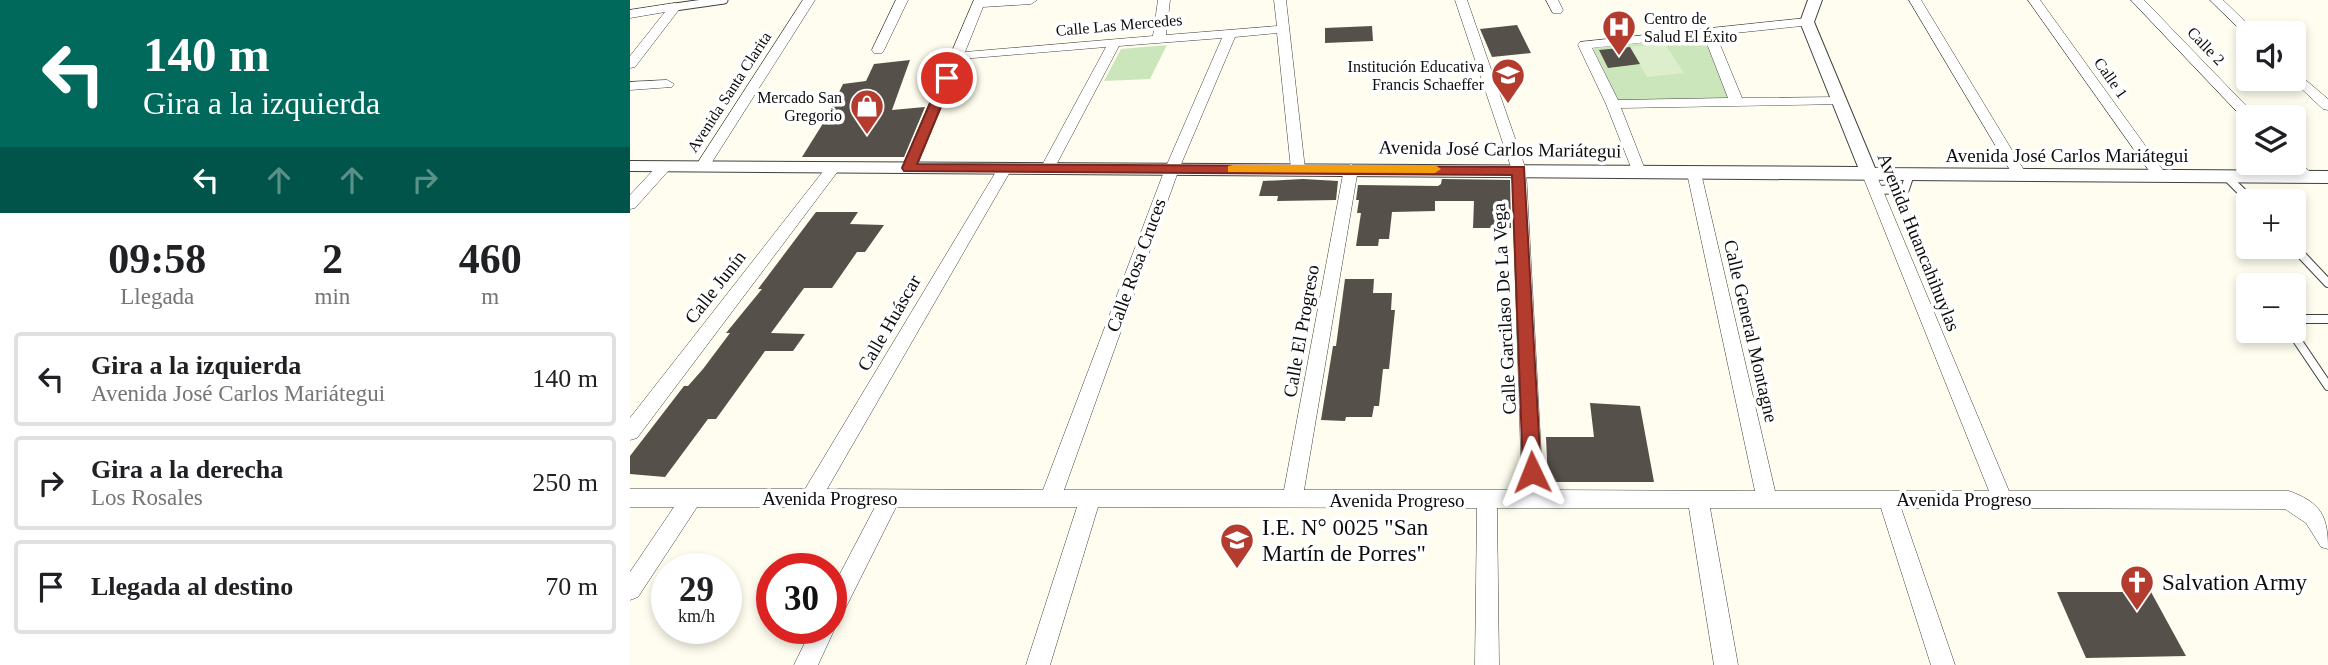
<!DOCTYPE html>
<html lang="es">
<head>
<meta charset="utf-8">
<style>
	:root { --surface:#fff; --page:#f2f2f2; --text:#202124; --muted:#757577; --line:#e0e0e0 }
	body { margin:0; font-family:"Times New Roman",serif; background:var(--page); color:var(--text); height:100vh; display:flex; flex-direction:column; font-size:26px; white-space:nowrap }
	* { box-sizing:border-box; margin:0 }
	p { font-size:23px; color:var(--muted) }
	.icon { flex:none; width:38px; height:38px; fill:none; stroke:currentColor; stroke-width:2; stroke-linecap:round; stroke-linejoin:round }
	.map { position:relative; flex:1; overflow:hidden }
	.details { display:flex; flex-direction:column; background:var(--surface); width:630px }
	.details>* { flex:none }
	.banner { background:#00695c; color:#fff; overflow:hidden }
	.buttons { position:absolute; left:1606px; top:21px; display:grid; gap:14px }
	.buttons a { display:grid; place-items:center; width:70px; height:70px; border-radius:7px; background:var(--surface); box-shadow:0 4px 10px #0003; font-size:35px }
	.speed { position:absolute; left:21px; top:553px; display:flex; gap:14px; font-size:35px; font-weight:700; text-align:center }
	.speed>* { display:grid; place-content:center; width:91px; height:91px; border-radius:50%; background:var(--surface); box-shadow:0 4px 10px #0003; line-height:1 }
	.speed small { font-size:18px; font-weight:400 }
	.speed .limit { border:10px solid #d22; background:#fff; color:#111 }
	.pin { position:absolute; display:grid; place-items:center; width:60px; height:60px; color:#fff; margin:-30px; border:4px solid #fff; border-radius:50%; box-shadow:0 2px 7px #0007 }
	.me { position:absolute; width:77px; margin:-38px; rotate:358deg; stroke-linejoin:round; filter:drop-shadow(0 0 5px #0008) }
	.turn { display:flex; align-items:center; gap:24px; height:147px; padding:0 28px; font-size:32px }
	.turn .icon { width:91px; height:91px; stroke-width:2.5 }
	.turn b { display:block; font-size:49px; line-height:60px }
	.lanes { display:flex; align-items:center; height:66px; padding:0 28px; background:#0003; justify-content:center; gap:35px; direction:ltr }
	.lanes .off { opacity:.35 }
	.eta { display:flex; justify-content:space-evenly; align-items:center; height:119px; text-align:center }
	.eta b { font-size:42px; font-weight:700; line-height:49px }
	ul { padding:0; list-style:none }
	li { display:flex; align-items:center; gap:21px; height:94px; margin:0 14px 10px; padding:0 14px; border:4px solid var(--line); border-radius:7px }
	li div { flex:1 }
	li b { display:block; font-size:26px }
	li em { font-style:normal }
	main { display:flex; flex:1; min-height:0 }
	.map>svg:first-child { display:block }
</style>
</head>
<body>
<main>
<section class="details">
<div class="banner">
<div class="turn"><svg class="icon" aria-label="left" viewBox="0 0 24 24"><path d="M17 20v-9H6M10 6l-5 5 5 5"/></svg><div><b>140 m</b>Gira a la izquierda</div></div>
<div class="lanes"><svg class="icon" aria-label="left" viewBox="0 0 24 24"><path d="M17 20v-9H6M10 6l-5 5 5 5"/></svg><svg class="icon off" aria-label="ahead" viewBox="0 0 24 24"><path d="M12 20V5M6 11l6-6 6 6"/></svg><svg class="icon off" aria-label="ahead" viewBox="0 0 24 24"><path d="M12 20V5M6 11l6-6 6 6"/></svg><svg class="icon off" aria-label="right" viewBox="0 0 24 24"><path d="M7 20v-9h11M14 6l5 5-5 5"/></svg></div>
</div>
<div class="eta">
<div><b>09:58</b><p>Llegada</p></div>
<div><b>2</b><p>min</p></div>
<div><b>460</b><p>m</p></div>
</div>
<ul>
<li><svg class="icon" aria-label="left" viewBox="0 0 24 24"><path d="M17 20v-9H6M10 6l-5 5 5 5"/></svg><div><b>Gira a la izquierda</b><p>Avenida José Carlos Mariátegui</p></div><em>140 m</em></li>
<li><svg class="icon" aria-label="right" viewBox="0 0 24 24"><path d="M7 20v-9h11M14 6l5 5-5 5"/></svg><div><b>Gira a la derecha</b><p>Los Rosales</p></div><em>250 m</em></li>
<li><svg class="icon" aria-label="arrive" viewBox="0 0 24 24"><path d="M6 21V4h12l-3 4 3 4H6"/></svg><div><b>Llegada al destino</b></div><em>70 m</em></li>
</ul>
</section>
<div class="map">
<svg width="1698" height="665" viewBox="0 0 1698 665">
	<rect width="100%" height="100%" fill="#fefdef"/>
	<path fill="#cbe6bb" d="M1073,36L1100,100L989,102L963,48Z
		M537,45L520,79L474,81L491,49Z"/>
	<path fill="#dec" d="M1035,44L1054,73L1017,77L1000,47Z"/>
	<path fill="#55504a" d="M887,25L901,53L862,57L850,29Z
		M742,26L743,41L695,43V28Z
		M1000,47L1010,64L978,68L969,50Z
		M280,60L262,110L295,107L274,157H172L197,117L213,84L236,81L244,64Z
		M673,179L708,181L706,200L647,201L648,196H629L633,181Z
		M812,179L880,180L881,228H843L844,201H805V211L762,212L759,239H749L748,246H726L731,213H727L729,200H726L728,185L808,186L811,184Z
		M186,212H228L220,224L254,225L235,252H227L202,288H174L141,333L175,334L163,351H135L86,419H78L35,477L0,474V456L54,386H58L73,369L100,333H96L132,289H128Z
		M715,279H744L743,293H762L761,310H765L759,369H753L749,406H744L742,417H716L715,421L691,420L703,346H706Z
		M960,403L1010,406L1024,482H918L916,437H964Z
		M1427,592H1521L1556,656L1456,658Z"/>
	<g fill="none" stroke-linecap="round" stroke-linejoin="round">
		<g stroke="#404040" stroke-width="9">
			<path id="service-far1" d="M45,7L94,0"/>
		</g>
		<g stroke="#404040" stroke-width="10">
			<path id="service" d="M1597,177L1621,201
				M1245,190L1275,189L1280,174
				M1664,247L1698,283
				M1664,319H1698
				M1661,331L1698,386"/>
		</g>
		<g stroke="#404040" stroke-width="1">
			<path id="minor" d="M173,0H185L77,170H67L65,167Z
				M266,0H278L254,50L252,53H244L242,50Z
				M344,0H407L401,4L353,7L335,52L523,36L528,0H540L536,35L647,26L644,0H656L675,169L668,174L661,169L647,33L605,37L549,169L434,490H654L714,169L721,164L728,169L674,490H892L882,170L825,0H837L896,170L913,490L1125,491L1057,173L1064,168L1071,173L1145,491H1359L1232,174L1239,169L1246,174L1379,491H1659C1692,503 1698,517 1698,549L1691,547L1676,523L1655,509L1271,508L1325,665H1301L1251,508H1080L1108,665H1084L1059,508H867L869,665H845L847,508L468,507L420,665H396L447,507H266L209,621L203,624L205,628L188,665H164L182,628H201V591L245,507H67L8,597L0,600V572L44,507H0V489H175L367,170L374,165L381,170L197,489L413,490L535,169L592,38L489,46L424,169L417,174L410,169L476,47L331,59L286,168L279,173L274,171L272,168Z
				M916,0H928L933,10L931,13H923Z
				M1279,0H1291L1397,175L1395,178L1390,180L1383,175Z
				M1398,0H1410L1535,173L1537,176L1535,179H1525Z
				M1501,0H1514L1627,117L1615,120Z
				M1580,0H1593L1627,33L1617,36Z
				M45,3L51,7L5,67L0,68V56L35,12L0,18V10Z
				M1177,18L1183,22L1181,25L1086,35L1112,98L1209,97L1216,101L1214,104L991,108L1016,172L1014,175H1004L976,104L948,45L950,42ZM1074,36L1098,98L988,100L962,48Z
				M1664,70L1698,99V110L1693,109L1661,79H1664Z
				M37,80L44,84L42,87L0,90V82Z
				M1664,159L1683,174L1685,177L1683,180H1673L1657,163H1664Z
				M34,162L39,164L41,167L39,170L5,208L0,209V195L29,164Z
				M203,163L210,168L208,171L7,438L0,440V418L198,165Z"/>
		</g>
		<g stroke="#404040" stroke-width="2">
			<path id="tertiary" d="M1178,0H1192L1184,22L1245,168L1698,171V183L0,171V161L1228,167L1170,22Z"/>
		</g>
		<use href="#service-far1" stroke="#fff" stroke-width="7"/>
		<use href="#service" stroke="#fff" stroke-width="8"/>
		<use href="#minor" fill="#fff" fill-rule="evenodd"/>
		<use href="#tertiary" fill="#fff" fill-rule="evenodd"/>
	</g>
	<path fill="#b43c2f" stroke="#75271f" stroke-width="2" d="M317,74L323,78L287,164L894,167L911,472L909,478L902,480L896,478L893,472L882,175L274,171L272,168L311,78Z"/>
	<path fill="#f59e0b" d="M603,165H805L811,169L805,173L598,172V166Z"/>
	<defs>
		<g id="hospital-pin" transform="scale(1.75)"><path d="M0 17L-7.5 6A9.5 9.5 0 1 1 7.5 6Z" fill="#b43c2f" stroke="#fff"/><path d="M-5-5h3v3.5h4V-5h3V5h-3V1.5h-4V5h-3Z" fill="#fff"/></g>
		<g id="school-pin" transform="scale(1.75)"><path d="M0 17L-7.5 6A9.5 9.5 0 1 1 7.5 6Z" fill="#b43c2f" stroke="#fff"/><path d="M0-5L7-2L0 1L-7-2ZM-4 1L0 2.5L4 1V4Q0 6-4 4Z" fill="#fff"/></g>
		<g id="shop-pin" transform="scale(1.75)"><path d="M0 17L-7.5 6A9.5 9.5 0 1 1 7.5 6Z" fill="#b43c2f" stroke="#fff"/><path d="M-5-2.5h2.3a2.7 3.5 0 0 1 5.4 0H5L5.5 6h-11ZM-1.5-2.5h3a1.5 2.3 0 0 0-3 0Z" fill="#fff"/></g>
		<g id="church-pin" transform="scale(1.75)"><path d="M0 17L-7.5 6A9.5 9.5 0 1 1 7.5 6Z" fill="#b43c2f" stroke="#fff"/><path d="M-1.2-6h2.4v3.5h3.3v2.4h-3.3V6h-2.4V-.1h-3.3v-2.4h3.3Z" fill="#fff"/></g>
	</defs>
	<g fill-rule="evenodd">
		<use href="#hospital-pin" x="989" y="27"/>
		<use href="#school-pin" x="878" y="75"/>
		<use href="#shop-pin" x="237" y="106"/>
		<use href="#school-pin" x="607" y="540"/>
		<use href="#church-pin" x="1507" y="582"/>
	</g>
	<g text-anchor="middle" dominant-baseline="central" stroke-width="7" stroke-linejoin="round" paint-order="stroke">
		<g font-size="16" fill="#0d0d0d" stroke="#fff" text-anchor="end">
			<text x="1014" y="18" text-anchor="start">Centro de<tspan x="1014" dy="18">Salud El Éxito</tspan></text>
			<text x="854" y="66">Institución Educativa<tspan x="854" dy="18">Francis Schaeffer</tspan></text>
			<text x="212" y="97">Mercado San<tspan x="212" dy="18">Gregorio</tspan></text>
		</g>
		<g font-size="16" fill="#0d0d0d" stroke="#fff">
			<text transform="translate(489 25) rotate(-5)">Calle Las Mercedes</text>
			<text transform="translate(1576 46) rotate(46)">Calle 2</text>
			<text transform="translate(1481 78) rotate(55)">Calle 1</text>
			<text transform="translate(99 92) rotate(-57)">Avenida Santa Clarita</text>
		</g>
		<g font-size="19" fill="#0d0d0d" stroke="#fff">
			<text transform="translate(870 149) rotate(1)">Avenida José Carlos Mariátegui</text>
			<text x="1437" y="155">Avenida José Carlos Mariátegui</text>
			<text transform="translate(1289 242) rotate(68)">Avenida Huancahihuylas</text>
			<text transform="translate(506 265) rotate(-70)">Calle Rosa Cruces</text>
			<text transform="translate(85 287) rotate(-52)">Calle Junín</text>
			<text transform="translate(874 309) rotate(-93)">Calle Garcilaso De La Vega</text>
			<text transform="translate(259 323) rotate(-60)">Calle Huáscar</text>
			<text transform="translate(671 331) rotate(-80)">Calle El Progreso</text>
			<text transform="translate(1121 331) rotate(77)">Calle General Montagne</text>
			<text x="200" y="498">Avenida Progreso</text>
			<text x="1334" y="499">Avenida Progreso</text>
			<text x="767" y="500">Avenida Progreso</text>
		</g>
		<g font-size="23" fill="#0d0d0d" stroke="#fff" text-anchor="start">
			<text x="632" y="527">I.E. N° 0025 "San<tspan x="632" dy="26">Martín de Porres"</tspan></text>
			<text x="1532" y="582">Salvation Army</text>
		</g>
	</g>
</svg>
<div class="buttons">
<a><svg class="icon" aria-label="sound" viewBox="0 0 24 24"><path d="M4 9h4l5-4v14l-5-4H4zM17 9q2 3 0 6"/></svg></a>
<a><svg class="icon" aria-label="layers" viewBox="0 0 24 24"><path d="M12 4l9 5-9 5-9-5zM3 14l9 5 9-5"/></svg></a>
<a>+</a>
<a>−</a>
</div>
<div class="speed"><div>29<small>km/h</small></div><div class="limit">30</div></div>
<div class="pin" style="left:317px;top:78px;background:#d93025"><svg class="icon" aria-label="arrive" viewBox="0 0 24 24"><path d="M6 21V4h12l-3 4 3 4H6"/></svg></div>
<svg class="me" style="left:902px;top:472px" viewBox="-20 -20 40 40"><path d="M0-17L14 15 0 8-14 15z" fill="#b43c2f" stroke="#fff" stroke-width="4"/></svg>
</div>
</main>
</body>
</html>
